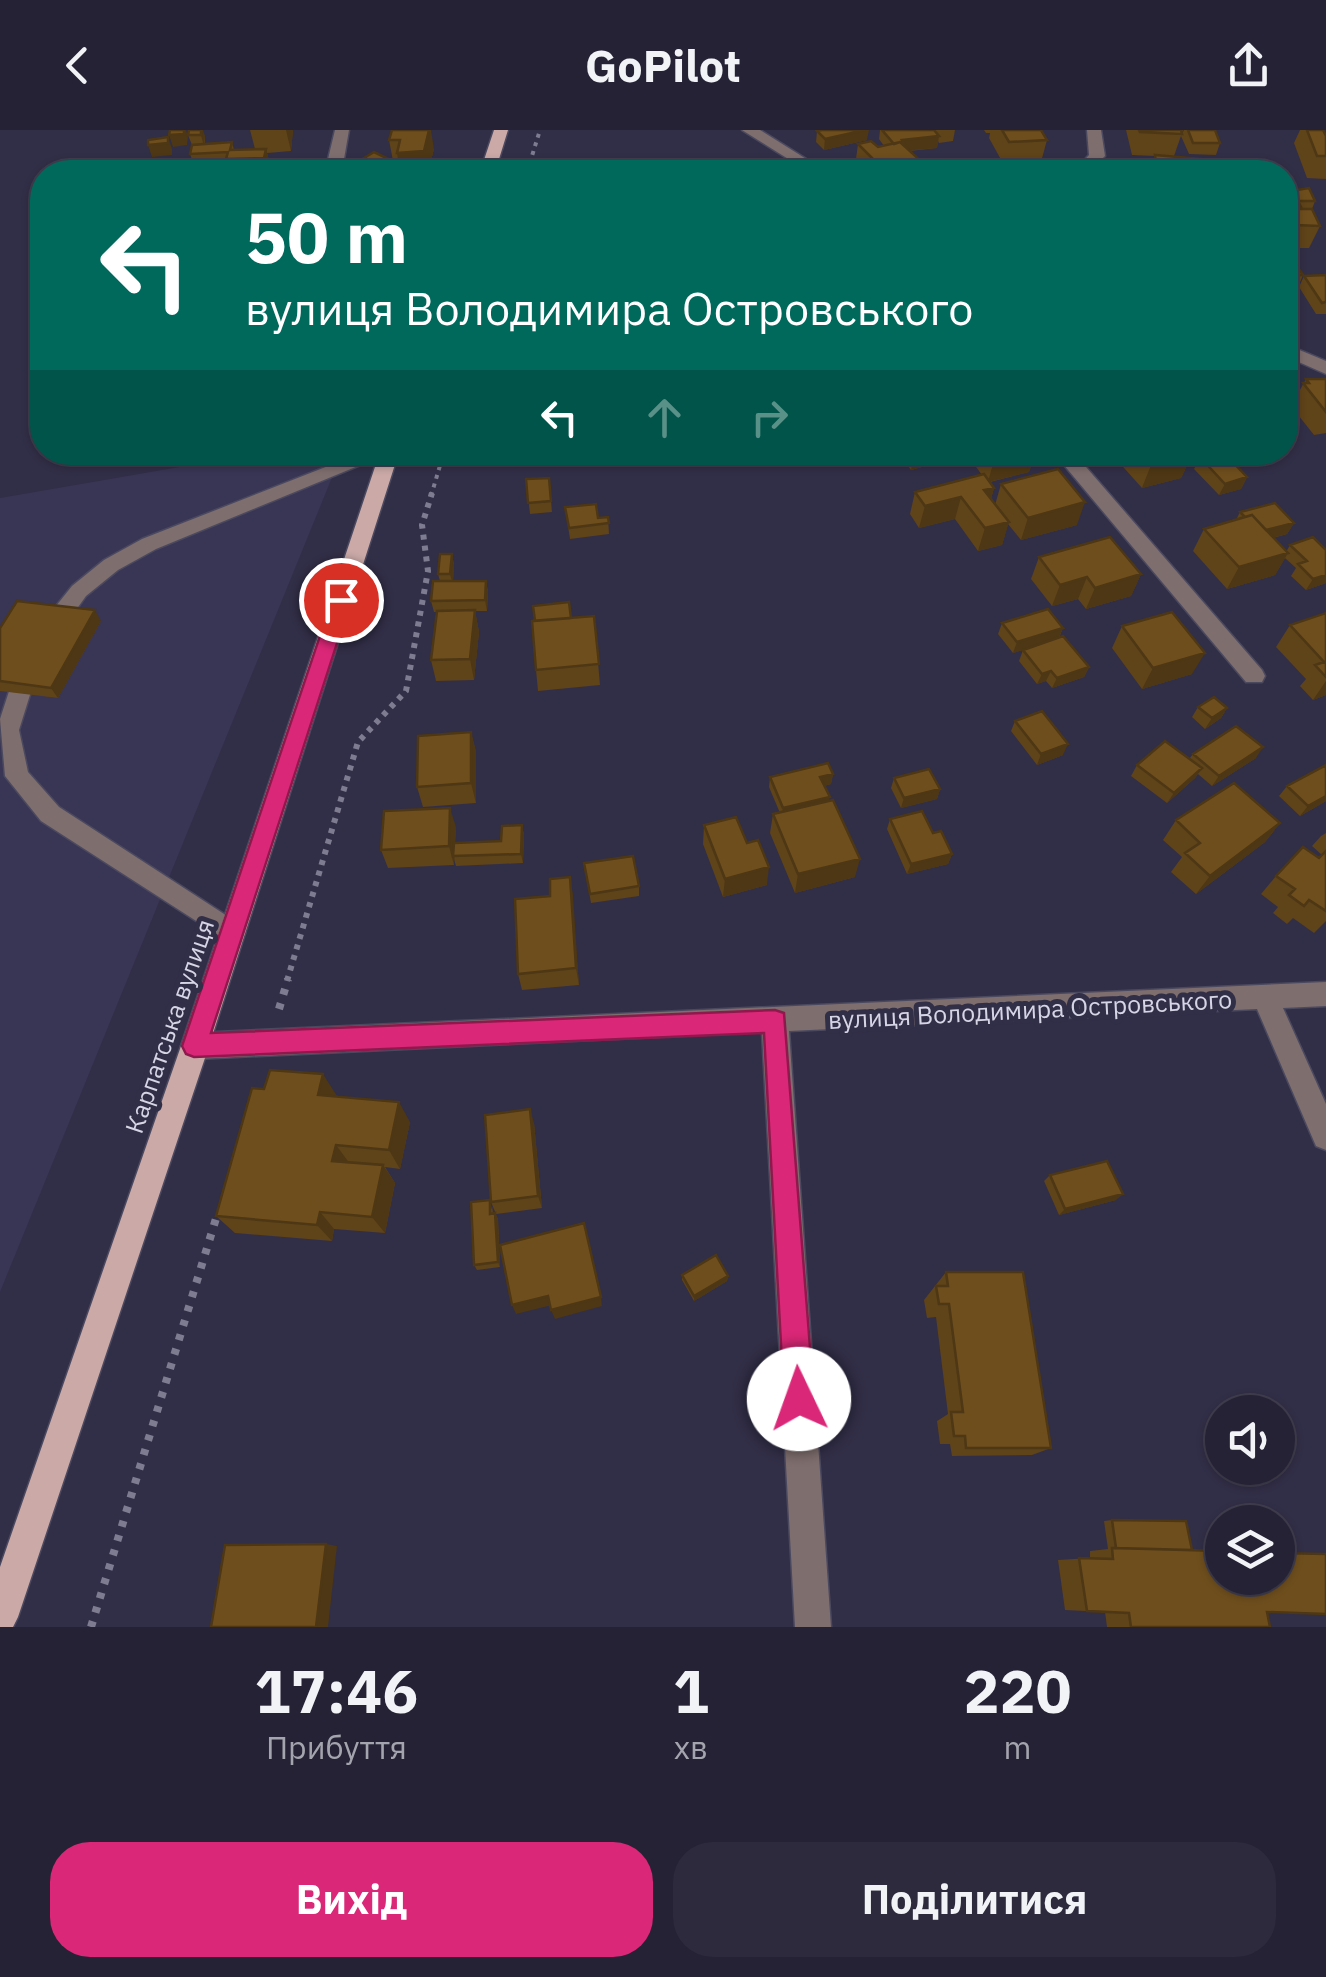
<!DOCTYPE html>
<html lang="uk">
<head>
<meta charset="utf-8">
<style>
	:root { --surface:#252235; --page:#2d2a3d; --text:#f1f3f6; --muted:#a3a4ad; --line:#423f50; --accent:#db2777 }
	body { margin:0; font-family:"IBM Plex Sans",sans-serif; background:var(--page); color:var(--text); height:100vh; display:flex; flex-direction:column; font-size:38px; white-space:nowrap }
	* { box-sizing:border-box; margin:0 }
	p { font-size:32px; color:var(--muted) }
	.icon { flex:none; width:55px; height:55px; fill:none; stroke:currentColor; stroke-width:2; stroke-linecap:round; stroke-linejoin:round }
	.map { position:relative; height:1497px; overflow:hidden }
	.panel { display:flex; flex-direction:column; background:var(--surface); flex:1 }
	.panel>* { flex:none }
	.guide { position:absolute; left:30px; top:30px; width:1268px; height:305px; border-radius:40px; box-shadow:0 2px 8px #0004,0 0 0 2px var(--line); background:#00695c; color:#fff; overflow:hidden }
	.tools { position:absolute; left:1205px; top:1265px; display:grid; gap:20px }
	.tools a { display:grid; place-items:center; width:90px; height:90px; border-radius:50%; background:var(--surface); box-shadow:0 2px 8px #0004,0 0 0 2px var(--line); font-size:50px }
	.pin { position:absolute; display:grid; place-items:center; width:85px; height:85px; color:#fff; margin:-42px; border:5px solid #fff; border-radius:50%; box-shadow:0 2px 10px #0007 }
	.me { position:absolute; width:110px; margin:-55px; rotate:357deg; stroke-linejoin:round; filter:drop-shadow(0 0 8px #0008) }
	.turn { display:flex; align-items:center; gap:35px; height:210px; padding:0 50px; font-size:45px }
	.turn .icon { width:130px; height:130px; stroke-width:2.5 }
	.turn b { display:block; font-size:70px; line-height:85px }
	.lanes { display:flex; align-items:center; height:95px; padding:0 50px; background:#0003; justify-content:center; gap:50px; direction:ltr }
	.lanes .off { opacity:.35 }
	.eta { display:flex; justify-content:space-evenly; align-items:center; height:170px; text-align:center }
	.eta b { font-size:60px; font-weight:700; line-height:70px }
	.primary-button { display:flex; gap:20px; margin-top:auto; padding:20px 50px }
	.primary-button a { flex:1; height:115px; border-radius:40px; background:var(--accent); color:#fff; font-size:40px; font-weight:700; line-height:115px; text-align:center }
	.primary-button a+a { background:var(--page); color:var(--text) }
	header { display:flex; justify-content:space-between; align-items:center; height:130px; padding:0 50px; background:var(--surface); font-size:45px; font-weight:700 }
	.map>svg:first-child { display:block }
</style>
</head>
<body>
<header><svg class="icon" aria-label="back" viewBox="0 0 24 24"><path d="M15 5l-7 7 7 7"/></svg>GoPilot<svg class="icon" aria-label="share" viewBox="0 0 24 24"><path d="M12 15V3M7 8l5-5 5 5M5 13v7h14v-7"/></svg></header>
<div class="map">
<svg width="1326" height="1497" viewBox="0 0 1326 1497">
	<rect width="100%" height="100%" fill="#312e47"/>
	<path fill="#393554" d="M261,323H342L0,1162V368Z"/>
	<g fill="none" stroke-linecap="round" stroke-linejoin="round">
		<g stroke="#4b4960" stroke-width="3">
			<path id="minor" d="M335,0H349L344,29L336,34L328,29Z
				M742,0H760L827,42H809Z
				M1087,0H1101L1105,26L1088,42H1073L1089,25Z
				M1285,214L1326,231V244L1285,226Z
				M364,322H392L156,419L118,440L86,466L64,497L34,552L19,600L28,642L59,677L241,795L245,803L241,811L232,814L41,691L5,646L0,589L12,552L48,486L72,456L104,430L142,409Z
				M1053,322H1073L1262,540L1265,546L1262,552H1246Z
				M1326,852V876L1283,878L1326,974V1020L1316,1016L1257,879L789,901L831,1497H795L762,902L195,929L185,925L181,916L185,907L195,903Z"/>
		</g>
		<g stroke="#4b4960" stroke-width="3">
			<path id="major" d="M494,0H508L495,42H480Z
				M380,322H399L209,916L18,1487L13,1497H0V1437L181,916Z"/>
		</g>
		<path stroke="#7e7c91" stroke-width="4" stroke-dasharray="4 5" stroke-linecap="butt" d="M527,42L540,0
			M431,366L444,322"/>
		<path stroke="#7e7c91" stroke-width="6" stroke-dasharray="5 6" stroke-linecap="butt" d="M287,851L358,612L406,561L428,441L422,395L432,363"/>
		<path stroke="#7e7c91" stroke-width="8" stroke-dasharray="6 9" stroke-linecap="butt" d="M279,879L288,849
			M91,1497L218,1082"/>
		<use href="#minor" fill="#7e6e6d" fill-rule="evenodd"/>
		<use href="#major" fill="#caa9a7" fill-rule="evenodd"/>
	</g>
	<path fill="#5f4319" d="M189,0L205,6V14L232,12L234,20L255,19L250,0H293L291,21L267,23L269,30L267,39L229,37L228,33L194,35L190,24L192,15L188,5Z
		M392,0L434,19L428,42H400L398,33H395L397,42H373L366,39L364,28L393,31L389,10Z
		M880,0H955L953,11L939,13L938,11L937,18L909,21L922,32L920,42H861L855,36L858,14L878,17L884,16L879,9Z
		M984,0H1041L1047,10L1041,32L1004,35L989,8L990,3H986Z
		M1126,0H1183L1174,26L1203,38L1201,42H1142L1152,41L1151,37L1155,26L1132,25Z
		M1184,0H1215L1220,13L1216,25L1189,24L1181,6Z
		M1300,0H1323L1326,6V49L1307,48L1294,13Z
		M817,1L867,10L824,20L816,12Z
		M1285,62L1315,71L1312,79L1320,96L1309,118H1285Z
		M1285,122L1303,145L1298,157H1285Z
		M1326,145V184H1316L1299,157L1304,146Z
		M1306,249H1326V303L1314,305L1291,276Z
		M897,322H956L954,328L911,340Z
		M965,322H1036L1029,342L990,352L994,358L991,369L995,375L1001,354L1077,395L1021,410L1008,394L1002,415L978,421L955,389L919,398L910,384L915,362L982,345Z
		M1119,322H1189L1192,325L1181,348L1142,358L1116,329Z
		M1200,327L1247,347L1241,359L1219,365L1194,339Z
		M549,348L552,382L530,384L526,349Z
		M565,377L598,388L608,387L609,404L570,409Z
		M1240,382L1294,393L1287,404L1273,408L1286,422L1290,415L1326,420V453L1306,460L1291,446L1296,438L1285,428L1275,445L1227,459L1193,421L1204,399L1236,390Z
		M452,424L454,435L453,451H486L488,462L487,481H475L479,502L474,550L436,551L431,530L437,482H434L431,471L440,451L438,444Z
		M1039,427L1141,444L1131,466L1086,479L1078,469L1052,476L1031,449Z
		M1326,483V565L1313,570L1300,556L1306,549L1276,517L1290,495Z
		M594,486L600,555L538,561L536,540L571,488Z
		M101,491L58,568L0,561V498Z
		M1002,493L1063,498L1059,508L1089,537L1084,547L1052,558L1046,551L1037,554L1019,531L1023,520L1013,523L998,504Z
		M1122,496L1192,544L1142,559L1112,518Z
		M1198,577L1227,578L1221,588L1205,599L1192,587Z
		M1015,591L1063,625L1037,635L1011,601Z
		M471,602L476,622V673L423,677L417,657Z
		M1193,624L1256,628L1212,656L1198,644L1195,648L1167,673L1131,646L1137,635L1189,629Z
		M1326,635V671L1300,686L1279,666L1287,656Z
		M833,644L831,654L824,656L855,747L795,763L770,703L773,684L780,683L769,657L770,647Z
		M894,648L940,659L937,669L901,678L891,658Z
		M890,689L933,703L952,724L948,734L907,744L887,699Z
		M1176,690L1280,693L1265,712L1196,764L1171,742L1182,727L1163,710Z
		M522,695L524,705L523,733L456,736L454,729V735L388,738L381,720L456,697L455,713L501,711Z
		M704,695L747,713L767,755L723,767L703,714Z
		M1326,703V791L1314,803L1293,788L1287,794L1273,783L1278,777L1261,764L1276,746L1319,728L1322,725L1312,716L1321,706Z
		M584,733L639,756V766L591,773Z
		M570,747L579,855L522,860L518,844L550,766Z
		M337,966L410,992L400,1039L385,1037L395,1053L385,1103L334,1099L332,1111L235,1103L216,1086Z
		M534,993L542,1078L496,1084L491,1072Z
		M1050,1045L1116,1070L1059,1085L1044,1051Z
		M492,1076L493,1083H495L498,1089L500,1137L477,1140L474,1135Z
		M946,1142L1051,1318L1032,1325L952,1326L950,1314H940L937,1291L948,1284L936,1187L927,1188L924,1170Z
		M682,1145L728,1146L727,1151L694,1171L682,1150Z
		M1112,1390L1192,1420L1267,1482L1270,1497H1107L1105,1482L1065,1480L1058,1430L1090,1428V1421L1108,1419L1104,1391Z"/>
	<path fill="#4d3714" d="M186,0L188,7L187,15L173,17L169,5Z
		M201,0H203L205,6L204,16L201,5Z
		M286,0H293L291,21Z
		M429,0H431L434,19L428,42H400L397,23Z
		M865,0H869L867,10L824,20L825,9Z
		M939,6L937,18L903,21L902,10Z
		M168,7L172,19V25L152,27L148,15Z
		M266,19L269,30L267,39L264,28Z
		M395,32L397,42H386L385,37Z
		M922,32L920,42H885V41Z
		M936,322H956L954,328L911,340L913,328Z
		M1023,322H1036L1029,342L988,352L994,330Z
		M1192,325L1181,348L1142,358L1151,335Z
		M1247,347L1241,359L1219,365L1225,354Z
		M994,358L988,380L984,360Z
		M961,367L955,389L919,398L925,376Z
		M1085,372L1077,395L1021,410L1028,388Z
		M1009,392L1002,415L978,421L985,398Z
		M1294,393L1287,404L1252,413L1258,402Z
		M1288,423L1275,445L1227,459L1239,437Z
		M452,424L454,435L453,455L450,444Z
		M1141,444L1131,466L1086,479L1095,458Z
		M1326,445V453L1306,460L1313,449Z
		M1087,447L1078,469L1052,476L1060,455Z
		M486,451L488,462L487,481L485,470Z
		M95,480L101,491L58,568L51,558Z
		M475,480L479,502L474,550L470,529Z
		M1063,498L1058,509L1013,523L1017,512Z
		M1205,523L1192,544L1142,559L1153,538Z
		M1089,537L1084,547L1052,558L1057,548Z
		M1051,541L1046,551L1037,554L1042,544Z
		M1326,551V565L1313,570Z
		M1227,578L1221,588L1205,599L1212,588Z
		M471,602L476,622V673L471,653Z
		M1068,614L1063,625L1037,635L1041,624Z
		M1263,617L1256,628L1212,656L1219,646Z
		M1202,638L1195,648L1167,673L1174,663Z
		M833,644L831,654L819,657L820,647Z
		M940,659L937,669L901,678L904,668Z
		M1326,666V671L1300,686L1308,676Z
		M830,667L827,677L782,688L783,678Z
		M450,678L456,697L454,735L449,716Z
		M1280,693L1265,712L1196,764L1210,746Z
		M522,695L524,705L523,733L521,724Z
		M952,724L948,734L907,744L911,734Z
		M860,729L855,747L795,763L798,744Z
		M769,737L767,755L723,767L725,749Z
		M570,747L573,765L579,855L576,838Z
		M323,944L337,966L332,986L318,965Z
		M399,972L410,992L400,1039L389,1020Z
		M530,979L534,993L542,1078L538,1066Z
		M336,1015L350,1034L332,1031Z
		M383,1035L395,1053L385,1103L372,1087Z
		M1123,1064L1116,1070L1059,1085L1065,1079Z
		M320,1082L334,1099L332,1111L317,1095Z
		M495,1083L498,1089L500,1137L498,1132Z
		M728,1146L727,1151L694,1171V1166Z
		M548,1166L552,1175L516,1184L512,1175Z
		M601,1167L602,1176L555,1189L551,1180Z
		M326,1414L337,1416L328,1497H316Z"/>
	<path fill="#6e4e1d" stroke="#4d3714" stroke-width="2.5" d="M170,0H184V4L169,5Z
		M189,0H201V5H188Z
		M392,0H429L424,21L397,23L400,10H389Z
		M822,0H865L825,9L817,1Z
		M882,0H934L939,6L902,10L904,13L900,12L894,14Z
		M1002,0H1041L1047,10L1009,12Z
		M1139,0H1181L1182,4L1140,2Z
		M1188,0H1215L1220,13H1193Z
		M1307,0H1323L1326,6V26H1317Z
		M168,7V13L148,15V10Z
		M871,11L878,17L900,12L922,32L885,41L858,14Z
		M232,12L230,20L266,19L264,28L226,29L228,22L190,24L192,15Z
		M374,22L395,32L385,37L364,28Z
		M1155,25L1201,29L1203,38L1156,34Z
		M263,37V42H195L196,38Z
		M639,38L640,42H624L623,39Z
		M1190,39L1192,42H1142Z
		M1309,58L1315,71H1298L1302,79H1285V62Z
		M1285,79H1312L1320,96L1294,95L1291,90L1285,89Z
		M1285,122L1289,124L1303,145H1285Z
		M1326,145V172L1322,173L1304,146Z
		M1306,249H1326V282L1303,253H1309Z
		M909,322H936L913,328Z
		M989,322H1023L994,330Z
		M1140,322H1189L1192,325L1151,335Z
		M1217,322H1223L1247,347L1225,354L1200,327Z
		M1058,339L1085,372L1028,388L1001,354Z
		M984,344L994,358L984,360L1009,392L985,398L961,367L925,376L915,362Z
		M549,348L551,371L528,373L526,349Z
		M1275,373L1294,393L1266,400L1252,385L1245,387L1240,382Z
		M596,374L598,388L608,387L609,393L569,398L565,377Z
		M1252,385L1288,423L1239,437L1204,399Z
		M1110,407L1141,444L1095,458L1087,447L1060,455L1039,427Z
		M1313,407L1326,420V445L1313,449L1298,434L1307,431L1290,415Z
		M440,424H452L450,444H438Z
		M433,451H486L485,470L431,471Z
		M17,471L95,480L51,558L0,551V498Z
		M569,472L571,488L535,491L533,476Z
		M1048,479L1063,498L1017,512L1002,493Z
		M475,480L470,529L431,530L437,481Z
		M1172,482L1205,523L1153,538L1122,496Z
		M1326,483V547L1315,535L1324,532L1290,495Z
		M594,486L599,534L536,540L532,491Z
		M1063,506L1089,537L1057,548L1051,541L1042,544L1023,520Z
		M1214,567L1227,578L1212,588L1198,577Z
		M1042,581L1068,614L1041,624L1015,591Z
		M1236,596L1263,617L1219,646L1193,624Z
		M471,602V653L417,657L418,606Z
		M1165,611L1202,638L1174,663L1137,635Z
		M828,633L833,644L820,647L830,667L783,678L770,647Z
		M1326,635V666L1308,676L1287,656Z
		M929,639L940,659L904,668L894,648Z
		M1234,653L1280,693L1210,746L1185,723L1200,713L1176,690Z
		M833,670L860,729L798,744L773,684Z
		M450,678L449,716L381,720L384,681Z
		M922,681L933,703L941,701L952,724L911,734L890,689Z
		M736,687L747,713L758,710L769,737L725,749L704,695Z
		M522,695L521,724L453,726L454,713L501,711L502,696Z
		M1303,717L1319,728L1326,721V781L1309,770L1304,776L1289,765L1295,759L1276,746Z
		M633,726L639,756L590,764L584,733Z
		M570,747L576,838L518,844L515,769L550,766V749Z
		M270,940L323,944L318,965L399,972L389,1020L336,1015L332,1031L383,1035L372,1087L320,1082L317,1095L216,1086L252,958L264,959Z
		M530,979L538,1066L491,1072L485,985Z
		M1107,1031L1123,1064L1065,1079L1050,1045Z
		M490,1070V1084L495,1083L498,1132L474,1135L471,1072Z
		M584,1093L601,1167L551,1180L548,1166L512,1175L500,1115Z
		M716,1125L728,1146L694,1166L682,1145Z
		M946,1142H1023L1051,1318H966L965,1306H954L951,1282H963L949,1174H939L936,1156H948Z
		M1112,1390L1186,1391L1192,1420L1116,1418Z
		M326,1414L316,1497H211L225,1415Z
		M1112,1418L1222,1421V1448H1278V1423L1326,1424V1484L1267,1482L1270,1497H1131L1129,1483L1087,1481L1079,1428L1113,1429Z"/>
	<path fill="#db2777" stroke="#8e194d" stroke-width="2.5" d="M341,463L351,470L211,903L775,880L784,883L814,1269L809,1280L799,1284L789,1280L784,1269L764,903L194,927L186,924L182,916L332,470Z"/>
	<g text-anchor="middle" dominant-baseline="central" stroke-width="10" stroke-linejoin="round" paint-order="stroke">
		<g font-size="25" fill="#d6d5e5" stroke="#312e47">
			<text transform="translate(1030 879) rotate(-3)">вулиця Володимира Островського</text>
			<text transform="translate(169 896) rotate(-71)">Карпатська вулиця</text>
		</g>
	</g>
</svg>
<div class="tools">
<a><svg class="icon" aria-label="sound" viewBox="0 0 24 24"><path d="M4 9h4l5-4v14l-5-4H4zM17 9q2 3 0 6"/></svg></a>
<a><svg class="icon" aria-label="layers" viewBox="0 0 24 24"><path d="M12 4l9 5-9 5-9-5zM3 14l9 5 9-5"/></svg></a>
</div>
<div class="pin" style="left:341px;top:470px;background:#d93025"><svg class="icon" aria-label="arrive" viewBox="0 0 24 24"><path d="M6 21V4h12l-3 4 3 4H6"/></svg></div>
<svg class="me" style="left:799px;top:1269px" viewBox="-20 -20 40 40"><circle r="19" fill="#fff"/><path d="M0-13L10 11 0 6-10 11z" fill="#db2777"/></svg>
<div class="guide">
<div class="turn"><svg class="icon" aria-label="left" viewBox="0 0 24 24"><path d="M17 20v-9H6M10 6l-5 5 5 5"/></svg><div><b>50 m</b>вулиця Володимира Островського</div></div>
<div class="lanes"><svg class="icon" aria-label="left" viewBox="0 0 24 24"><path d="M17 20v-9H6M10 6l-5 5 5 5"/></svg><svg class="icon off" aria-label="ahead" viewBox="0 0 24 24"><path d="M12 20V5M6 11l6-6 6 6"/></svg><svg class="icon off" aria-label="right" viewBox="0 0 24 24"><path d="M7 20v-9h11M14 6l5 5-5 5"/></svg></div>
</div>
</div>
<section class="panel">
<div class="eta">
<div><b>17:46</b><p>Прибуття</p></div>
<div><b>1</b><p>хв</p></div>
<div><b>220</b><p>m</p></div>
</div>
<div class="primary-button"><a>Вихід</a><a>Поділитися</a></div>
</section>
</body>
</html>
